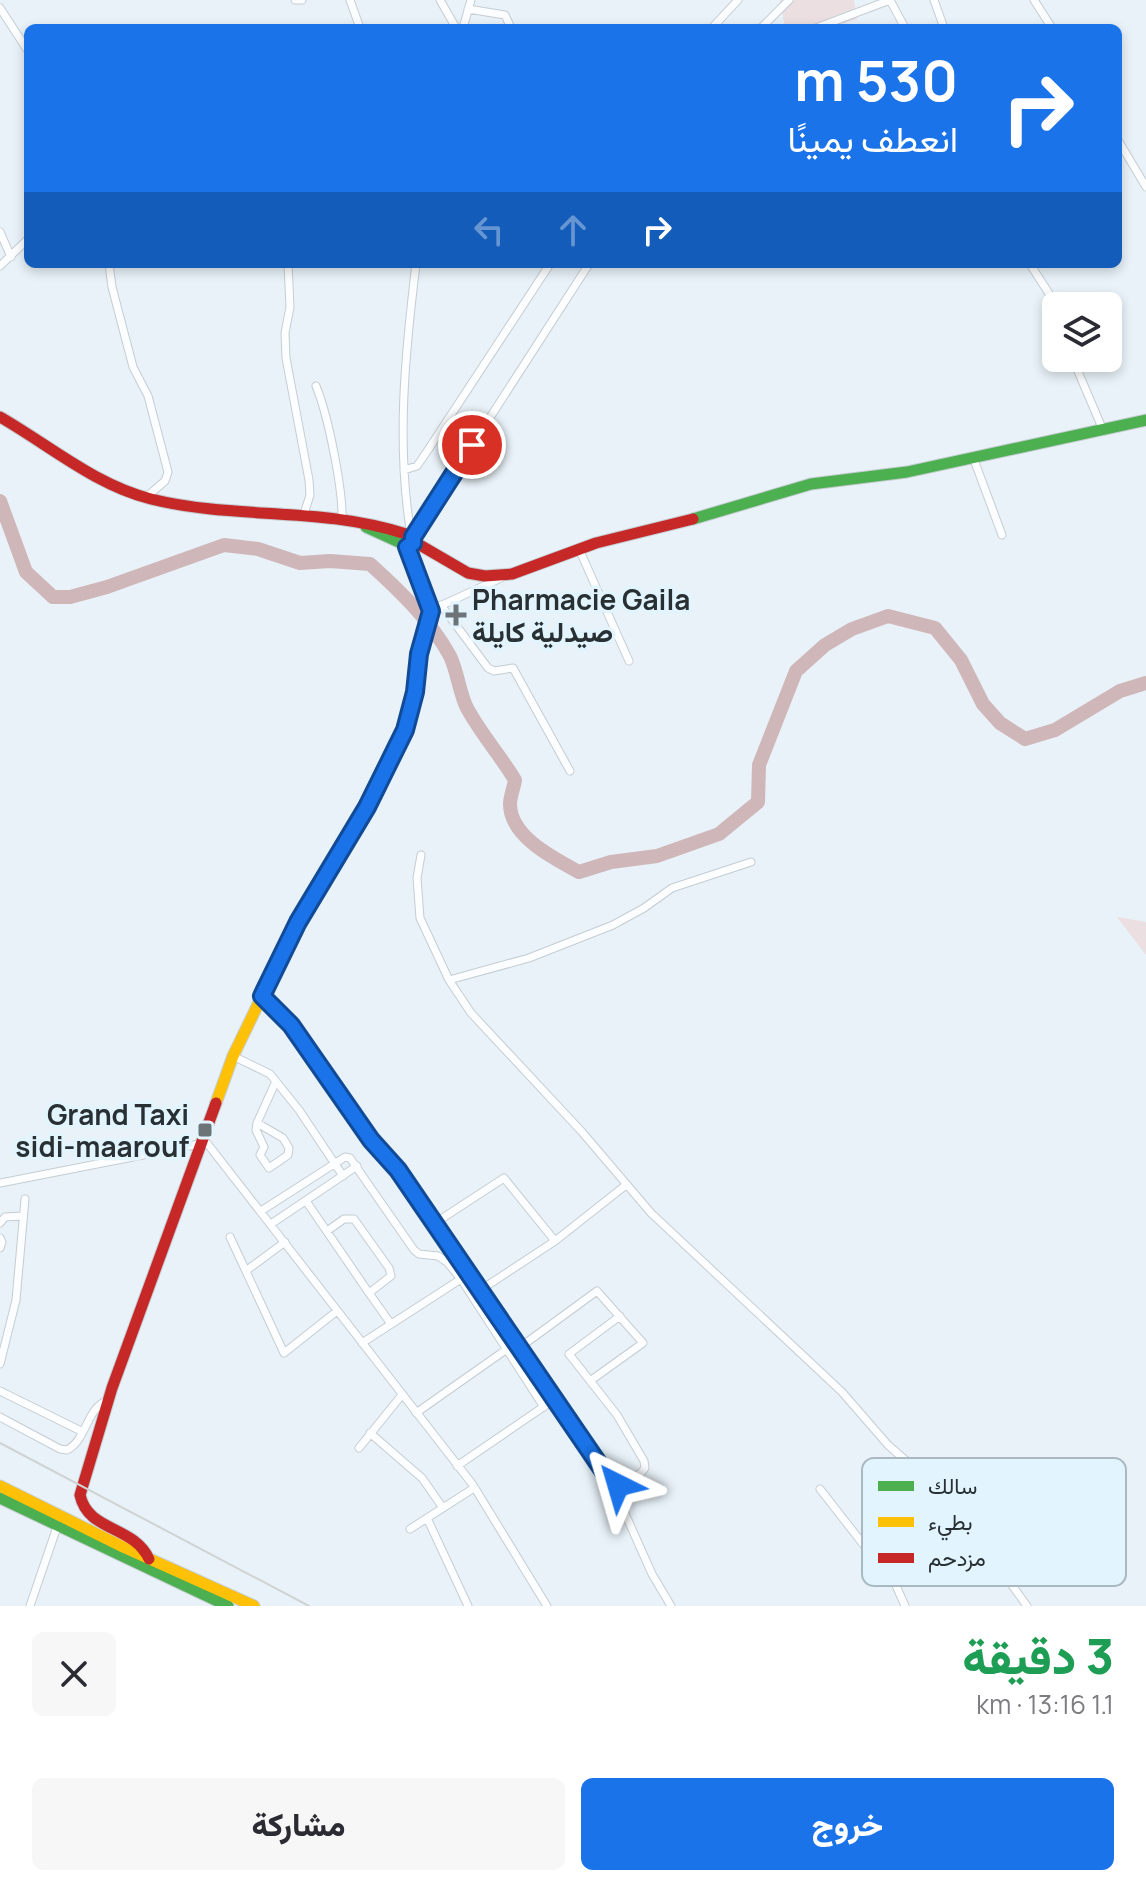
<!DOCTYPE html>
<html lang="ar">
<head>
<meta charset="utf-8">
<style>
	:root { --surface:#fff; --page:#f7f7f7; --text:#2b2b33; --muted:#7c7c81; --accent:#1a73e8 }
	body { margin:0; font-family:Manrope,Vazirmatn,sans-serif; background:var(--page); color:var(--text); direction:rtl; height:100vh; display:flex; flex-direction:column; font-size:30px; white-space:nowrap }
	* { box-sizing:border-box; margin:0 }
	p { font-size:26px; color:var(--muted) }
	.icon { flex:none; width:44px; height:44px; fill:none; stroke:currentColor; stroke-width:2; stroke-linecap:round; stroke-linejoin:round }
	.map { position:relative; height:1606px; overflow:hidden; direction:ltr }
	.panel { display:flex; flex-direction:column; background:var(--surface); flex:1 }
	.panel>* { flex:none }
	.top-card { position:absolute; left:24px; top:24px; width:1098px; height:244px; border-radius:12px; box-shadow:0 4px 12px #0003; direction:rtl; background:#1a73e8; color:#fff; overflow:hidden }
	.controls { position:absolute; left:1042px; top:292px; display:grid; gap:16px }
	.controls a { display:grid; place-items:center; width:80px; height:80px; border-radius:12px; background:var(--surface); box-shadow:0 4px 12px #0003; font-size:40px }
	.pin { position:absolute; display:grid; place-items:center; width:68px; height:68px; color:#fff; margin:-34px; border:4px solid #fff; border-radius:50%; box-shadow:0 2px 8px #0007 }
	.me { position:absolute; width:88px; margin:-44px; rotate:320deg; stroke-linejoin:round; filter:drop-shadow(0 0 6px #0008) }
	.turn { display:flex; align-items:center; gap:28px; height:168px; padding:0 32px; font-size:36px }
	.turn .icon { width:104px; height:104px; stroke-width:2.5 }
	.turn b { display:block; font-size:56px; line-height:68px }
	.lanes { display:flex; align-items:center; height:76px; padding:0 32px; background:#0003; justify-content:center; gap:40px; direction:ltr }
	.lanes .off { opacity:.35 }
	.round { display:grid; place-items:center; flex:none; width:84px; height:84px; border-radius:12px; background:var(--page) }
	.summary { display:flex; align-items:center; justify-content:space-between; height:136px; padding:0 32px }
	h1 { font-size:48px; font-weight:800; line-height:60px; color:#1e9e55 }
	.cta { display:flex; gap:16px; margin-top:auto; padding:16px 32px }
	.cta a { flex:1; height:92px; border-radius:12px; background:var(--accent); color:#fff; font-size:32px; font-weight:800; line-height:92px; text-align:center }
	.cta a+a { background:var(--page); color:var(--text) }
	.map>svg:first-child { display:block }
</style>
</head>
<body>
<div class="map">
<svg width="1146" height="1606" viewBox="0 0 1146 1606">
	<rect width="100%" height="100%" fill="#e8f2f8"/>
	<path fill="#ebdfe2" d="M780,0H854L857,19L832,28H785Z
		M1117,917L1146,922V955Z"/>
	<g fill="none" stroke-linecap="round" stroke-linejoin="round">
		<path stroke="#cfb6b8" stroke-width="14" d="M0,501L26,572L53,597H70L107,587L224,545L258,549L300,563L330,561L370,564C399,590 431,621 450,656C458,673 459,692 467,708C481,734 500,755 515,780C514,787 510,797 510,804C510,837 555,859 579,872L611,862L657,856L719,834L758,802L759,765L796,671L825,645L852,629L888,616L935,628L961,660L983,704L1000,723L1025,739L1055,730L1120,691L1146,683"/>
		<g stroke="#c5cdd2" stroke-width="9">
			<path id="street" d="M295,0H302
				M350,0L360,28
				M440,0L456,28
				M934,0L944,28
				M1034,0L1052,28
				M0,8L28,51
				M468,9L505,15L511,28
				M463,28L471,0
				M712,28L738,0
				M761,28L789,0
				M816,28L890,0L905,28
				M1118,140L1146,187
				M0,232L11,257
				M109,264L112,287L133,367L148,396L168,472L165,481L145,498
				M288,264L290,307L285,333L286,358L309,480L310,495L304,514
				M1030,264L1057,306
				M0,266L28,239
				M1076,358L1077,369L1103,430
				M316,386C328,415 343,489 342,520
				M973,457L1002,535
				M404,470L417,466L428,450L550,264
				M411,535C396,445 405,354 416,264
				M413,537L589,264
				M579,549L629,661
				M441,605L488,668L494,671L513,668L570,771
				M440,606L501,578
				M421,855L417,878L420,918L449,980L471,1013L582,1132L651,1213L842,1392L888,1445L951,1500L1027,1606
				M449,980L529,958L613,925L644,908L672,888L751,862
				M262,996L291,1025L313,1054L371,1140L398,1170L465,1269V1275L461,1279L362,1343
				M233,1056L270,1074L299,1110L343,1176
				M257,1123L283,1138L289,1148L288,1155L269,1168L260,1155L264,1147L256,1130L257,1123L276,1081
				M203,1138L473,1485L547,1606
				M0,1183L199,1144
				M306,1201L369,1293L391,1276L389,1268L354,1219H344L327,1231
				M261,1211L345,1157L350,1158L414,1250L419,1254L438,1256L447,1262L461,1279L544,1407
				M0,1223L5,1217L23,1216
				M435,1223L504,1178L555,1241L479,1291
				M271,1224L357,1166
				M230,1237L284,1353L337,1311
				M0,1238L2,1242L0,1248
				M555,1241L626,1185
				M247,1270L285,1242
				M466,1272L611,1482L618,1485L641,1473L645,1468L644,1461L617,1415L569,1354L620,1316
				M369,1293L391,1324
				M519,1348L597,1291L643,1343L590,1381
				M0,1364L16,1300L25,1199
				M0,1391L83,1432
				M416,1413L507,1349
				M0,1417L60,1449L67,1450C87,1440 86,1408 108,1400
				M370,1433L422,1478L443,1508
				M359,1448L401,1396
				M457,1466L555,1399
				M611,1482L652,1574L671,1606
				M820,1489L870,1553L887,1565L905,1606
				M427,1518L468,1606
				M410,1529L474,1488
				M30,1606L57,1527"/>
		</g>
		<g stroke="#c5cdd2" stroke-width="13">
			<path id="fast" d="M693,519L811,484L907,472L1146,420
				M366,527L401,543
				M407,547L431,611L419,658
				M0,1498L228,1606"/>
		</g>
		<g stroke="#c5cdd2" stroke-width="13">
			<path id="slow" d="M216,1103L233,1056L298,922L367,807L405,730L415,692L419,658
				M0,1486L123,1547L254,1606"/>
		</g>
		<g stroke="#c5cdd2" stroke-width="13">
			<path id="jam" d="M0,417C49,445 95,485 151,499C236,520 319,506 406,534
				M413,541L468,573L485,576L512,574L596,543L693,519
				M149,1559C133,1525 88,1532 80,1495L112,1388L216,1103"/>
		</g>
		<use href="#street" stroke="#fcfdfe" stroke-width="7"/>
		<use href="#fast" stroke="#4caf50" stroke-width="11"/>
		<use href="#slow" stroke="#ffc107" stroke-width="11"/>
		<use href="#jam" stroke="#c62828" stroke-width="11"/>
		<path stroke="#d0d3d4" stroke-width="2" d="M0,1443L309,1606"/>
	</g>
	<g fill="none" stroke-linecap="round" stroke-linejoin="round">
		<g stroke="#114b97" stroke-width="20">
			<path id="route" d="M472,445L413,537V543L407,547L431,611L419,654L415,692L405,730L367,807L298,922L262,996L291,1025L371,1140L398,1170L611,1482L618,1485"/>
		</g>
		<use href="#route" stroke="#1a73e8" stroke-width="14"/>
	</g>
	<g fill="#6c7478" stroke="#e2f4fe" stroke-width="3">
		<path d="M452 603h8v8h8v8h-8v8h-8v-8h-8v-8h8z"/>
		<rect x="197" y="1122" width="16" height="16" rx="4"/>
	</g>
	<g text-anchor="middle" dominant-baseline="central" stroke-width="7" stroke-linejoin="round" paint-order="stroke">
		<g font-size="28" font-weight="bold" fill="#293033" stroke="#e2f4fe" text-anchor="start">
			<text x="472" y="599">Pharmacie Gaila<tspan x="472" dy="32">صيدلية كايلة</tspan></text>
			<text x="189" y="1114" text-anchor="end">Grand Taxi<tspan x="189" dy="32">sidi-maarouf</tspan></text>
		</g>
	</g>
	<rect x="862" y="1458" width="264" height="128" rx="12" fill="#e2f4fe" stroke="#aab9c1" stroke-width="2"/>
	<rect x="878" y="1481" width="36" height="10" fill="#4caf50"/>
	<rect x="878" y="1517" width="36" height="10" fill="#ffc107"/>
	<rect x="878" y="1553" width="36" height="10" fill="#c62828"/>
	<g font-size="22" fill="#293033">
		<text x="928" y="1494">سالك</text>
		<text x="928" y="1530">بطيء</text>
		<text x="928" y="1566">مزدحم</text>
	</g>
</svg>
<div class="controls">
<a><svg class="icon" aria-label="layers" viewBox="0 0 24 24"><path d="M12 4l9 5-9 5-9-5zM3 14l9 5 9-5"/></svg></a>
</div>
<div class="pin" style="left:472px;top:445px;background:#d93025"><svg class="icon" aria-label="arrive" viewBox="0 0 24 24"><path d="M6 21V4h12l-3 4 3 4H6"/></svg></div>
<svg class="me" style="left:618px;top:1485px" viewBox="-20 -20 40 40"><path d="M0-17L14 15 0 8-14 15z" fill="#1a73e8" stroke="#fff" stroke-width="4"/></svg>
<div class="top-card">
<div class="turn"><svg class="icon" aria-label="right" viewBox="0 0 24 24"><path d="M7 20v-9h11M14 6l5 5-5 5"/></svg><div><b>530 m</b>انعطف يمينًا</div></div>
<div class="lanes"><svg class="icon off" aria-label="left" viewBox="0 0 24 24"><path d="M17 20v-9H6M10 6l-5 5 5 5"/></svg><svg class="icon off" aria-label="ahead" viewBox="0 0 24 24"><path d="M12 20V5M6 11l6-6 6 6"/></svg><svg class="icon" aria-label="right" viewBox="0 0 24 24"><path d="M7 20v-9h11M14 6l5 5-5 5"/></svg></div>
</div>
</div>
<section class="panel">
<div class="summary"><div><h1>3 دقيقة</h1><p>1.1 km · 13:16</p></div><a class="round"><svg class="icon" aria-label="close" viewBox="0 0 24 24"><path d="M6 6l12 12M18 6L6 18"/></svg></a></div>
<div class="cta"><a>خروج</a><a>مشاركة</a></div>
</section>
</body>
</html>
